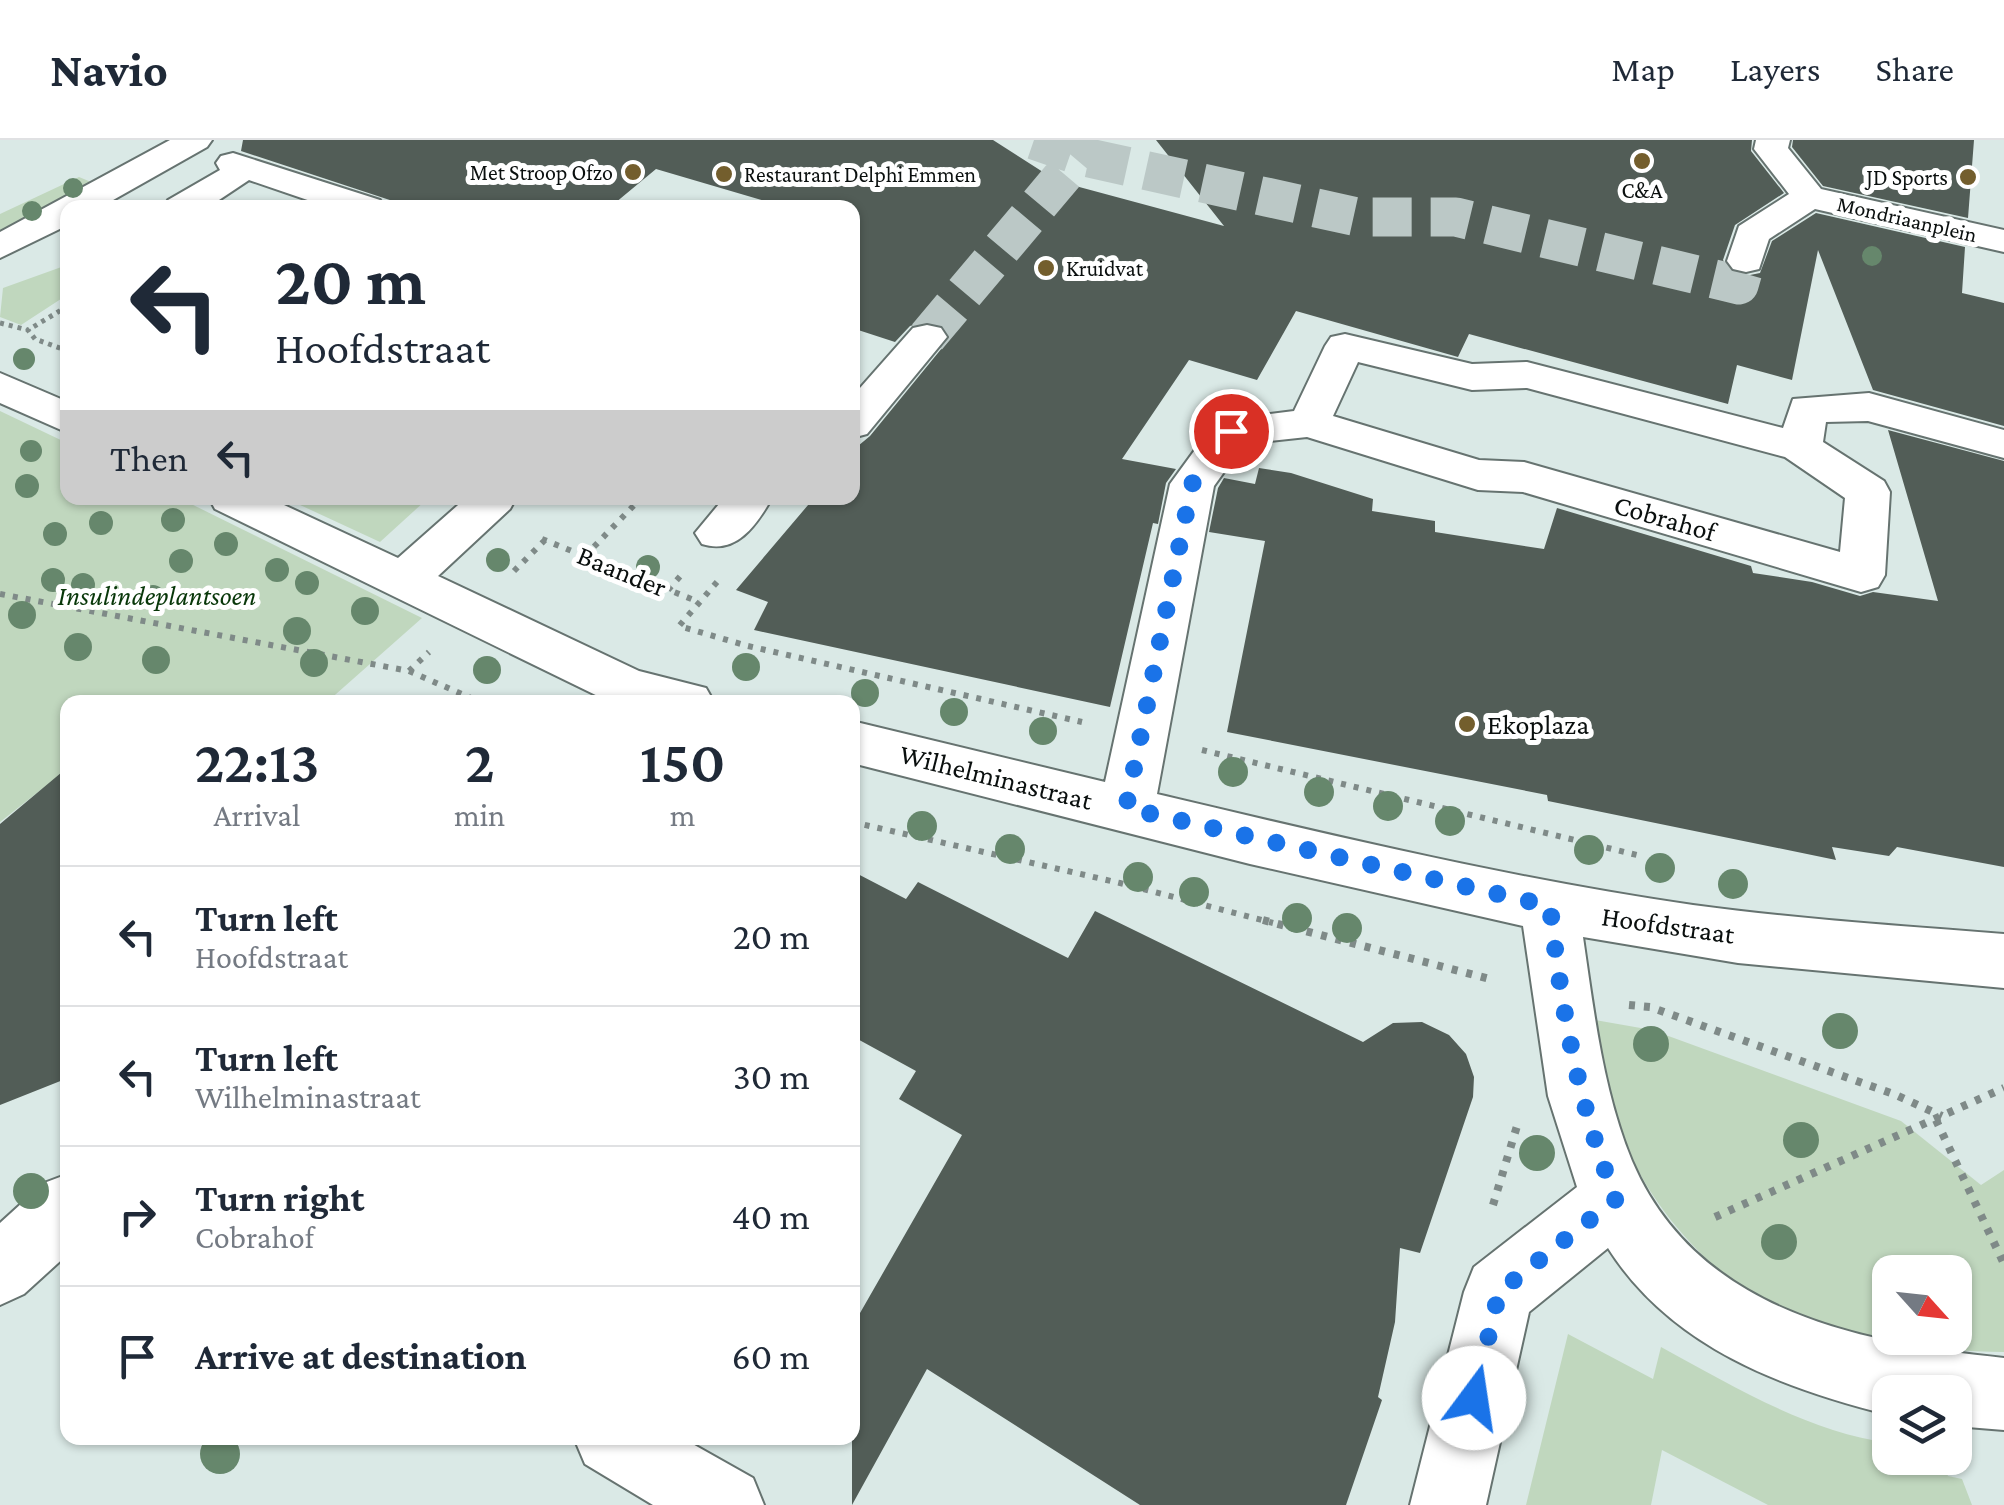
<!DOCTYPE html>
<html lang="en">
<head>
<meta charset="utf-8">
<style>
	:root { --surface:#fff; --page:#f2f2f3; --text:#1f2937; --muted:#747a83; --line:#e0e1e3 }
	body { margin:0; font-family:"Crimson Pro",serif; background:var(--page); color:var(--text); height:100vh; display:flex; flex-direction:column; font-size:38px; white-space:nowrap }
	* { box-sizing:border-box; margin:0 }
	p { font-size:32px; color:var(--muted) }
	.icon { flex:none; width:55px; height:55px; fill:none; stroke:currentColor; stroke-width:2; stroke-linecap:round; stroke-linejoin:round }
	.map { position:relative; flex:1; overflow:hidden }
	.side { position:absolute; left:60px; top:555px; width:800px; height:750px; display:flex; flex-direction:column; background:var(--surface); border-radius:20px; box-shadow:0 2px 8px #0004 }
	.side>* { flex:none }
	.top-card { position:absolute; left:60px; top:60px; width:800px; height:305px; border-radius:20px; box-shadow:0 2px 8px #0004; background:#fff; color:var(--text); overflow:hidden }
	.needle { width:65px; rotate:117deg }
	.controls { position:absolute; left:1872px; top:1115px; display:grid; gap:20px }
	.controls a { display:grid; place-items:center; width:100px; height:100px; border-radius:20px; background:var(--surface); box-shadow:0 2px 8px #0004; font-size:50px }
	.pin { position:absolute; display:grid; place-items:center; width:85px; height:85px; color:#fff; margin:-42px; border:5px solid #fff; border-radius:50%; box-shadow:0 2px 10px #0007 }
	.me { position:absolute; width:110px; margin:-55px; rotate:14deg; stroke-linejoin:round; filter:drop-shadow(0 0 8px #0008) }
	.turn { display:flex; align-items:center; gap:35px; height:210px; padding:0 50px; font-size:45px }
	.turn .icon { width:130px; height:130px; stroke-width:2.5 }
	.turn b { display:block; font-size:70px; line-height:85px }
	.then { display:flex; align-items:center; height:95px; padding:0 50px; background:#0003; gap:20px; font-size:38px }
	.eta { display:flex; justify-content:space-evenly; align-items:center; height:170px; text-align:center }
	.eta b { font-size:60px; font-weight:600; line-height:70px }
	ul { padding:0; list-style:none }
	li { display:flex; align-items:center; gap:30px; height:140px; padding:0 50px; border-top:2px solid var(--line) }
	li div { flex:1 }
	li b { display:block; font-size:38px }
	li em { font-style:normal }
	header { display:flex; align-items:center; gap:60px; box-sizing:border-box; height:140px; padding:0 50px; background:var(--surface); border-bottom:2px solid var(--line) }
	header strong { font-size:48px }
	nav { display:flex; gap:55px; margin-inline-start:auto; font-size:35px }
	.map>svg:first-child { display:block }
</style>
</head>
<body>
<header>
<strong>Navio</strong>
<nav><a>Map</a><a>Layers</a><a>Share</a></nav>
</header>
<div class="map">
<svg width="2004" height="1365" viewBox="0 0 2004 1365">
	<rect width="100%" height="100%" fill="#dae9e6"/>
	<path fill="#c0d7be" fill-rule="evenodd" d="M79,37L96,44L0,97V74Z
		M67,125V155L21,185L0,177L3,148Z
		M0,271L67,303L68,358H179L422,478L327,562L281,559L278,562H68L67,636L42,649L0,682Z
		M285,358H416L425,361L380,402Z
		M1595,880L1652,890L1901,981L1981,1045L2004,1030V1212C1930,1211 1857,1202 1787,1174C1723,1148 1651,1070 1627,1006C1612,967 1605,921 1595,880ZM1890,1132H1955V1198H1890Z
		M1568,1194L1653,1239L1661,1207C1733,1246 1808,1292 1890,1303V1318H1941L1948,1336L1962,1339L1972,1365H1768L1662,1310L1651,1365H1526Z"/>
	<path fill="#525d57" d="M243,0H993L1057,41L1224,86L1156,0H1752L1751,11L1784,53L1735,85L1723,120L1730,131L1745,136L1760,133L1772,101L1816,73L1965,107L1962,153L2004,163V286L1873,250L1818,110L1792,240L1737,225L1728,264L1469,194L1458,217L1296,171L1257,240L1189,220L1122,319L1176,329L1166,343L1158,384L1153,383L1110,567L754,490L768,462L736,450L814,358H852V311L870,296L951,197L944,186L928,181L910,186L895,202L852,188V68L772,63L656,29L609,68H414L241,11Z
		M1793,0H1974L1968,78L1823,46L1792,7Z
		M1888,290L2004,321V727L1897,707L1889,716L1832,707L1836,720L1548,661L1547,655L1227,592L1265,401L1209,392L1218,348L1224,338L1255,344L1259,328L1291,333L1373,359L1372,371L1435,381V392L1544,409L1557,368L1751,426L1753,433L1812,442L1860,456L1873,452L1938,461Z
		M68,627V938L0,965V684Z
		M852,731L906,759L918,742L1068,818L1095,771L1363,902L1393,883L1422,882L1449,895L1466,914L1474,937L1473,957L1420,1113L1400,1108L1395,1182L1378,1257L1382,1260L1346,1365H1140L927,1229L852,1365V1187L962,995L899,959L916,931L852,896Z"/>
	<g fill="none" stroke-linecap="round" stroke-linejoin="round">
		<path stroke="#bbc8c6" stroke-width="39" stroke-dasharray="39 19" stroke-linecap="butt" d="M1034,0L1080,16L1357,77H1456L1739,145L1746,121
			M927,197L1093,0"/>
		<g stroke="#667370" stroke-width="4">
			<path id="minor" d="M170,0H212L207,7L99,68H68V85L0,118V92Z
				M1756,0H1790L1788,8L1821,49L2004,90V112L1815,69L1769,99L1759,129L1746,132L1733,129L1727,121L1739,86L1789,54L1754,9Z
				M233,13L380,60L385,68H331L249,40L207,68H163L168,60L220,30L216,23L221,16Z
				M927,185L941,188L947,197L867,294L852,298V257L913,188Z
				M1345,194L1472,224L1527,222L1783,288L1793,259L1869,253L2004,290V318L1868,281L1826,282L1823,302L1884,341L1890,352L1885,435L1878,447L1861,452L1523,352L1478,350L1307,297L1244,304L1214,346L1157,654C1334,696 1513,739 1693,765C1796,779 1900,786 2004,794V848L1738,823L1583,797C1594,872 1603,951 1632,1021C1696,1171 1859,1203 2004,1218V1290L1955,1286V1252H1890V1275C1781,1248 1671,1207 1608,1108L1529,1172L1486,1365H1410L1464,1152L1474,1127L1577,1047L1548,956L1523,786L1250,724L852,623V581L1105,642L1170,344L1216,281L1294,271L1325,206L1331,197ZM1358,222L1472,250L1527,248L1785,317L1845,358L1840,412L1524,322L1479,320L1333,276Z
				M0,233L68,262V293L0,263Z
				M209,358H269L398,418L466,358H516L510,369L438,436L639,531L706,548L714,562H610L215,369Z
				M724,358H772C756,386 736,415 702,404L695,393Z
				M68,1034V1114L24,1154L0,1165V1083L44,1043Z
				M574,1298H682L753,1338L764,1365H653L585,1324Z"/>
		</g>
		<path stroke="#7f8a88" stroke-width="5" stroke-dasharray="4 5" stroke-linecap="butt" d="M68,166L28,190L35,199L68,211
			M0,183L28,190"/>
		<path stroke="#7f8a88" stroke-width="6" stroke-dasharray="5 8" stroke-linecap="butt" d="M542,399L699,462
			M585,416L641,358
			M514,431L545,400
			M717,442L679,486L748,506L1082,582
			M668,450L684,432
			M0,454L409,531L429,512
			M409,531L480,562
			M1202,610L1637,715
			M852,682L1120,743L1273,783"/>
		<path stroke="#7f8a88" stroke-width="8" stroke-dasharray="6 9" stroke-linecap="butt" d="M1263,780L1494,840
			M1629,865L1650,867L1896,955L1942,976
			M1936,980L2004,1124
			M1493,1065L1517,986
			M1715,1077L2004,948"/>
		<use href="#minor" fill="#fff" fill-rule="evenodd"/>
	</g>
	<g fill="#66876c">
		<circle cx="73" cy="48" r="10"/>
		<circle cx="32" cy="71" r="10"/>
		<circle cx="1872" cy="116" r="10"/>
		<circle cx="24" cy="219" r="11"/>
		<circle cx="31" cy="311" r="11"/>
		<circle cx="27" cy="346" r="12"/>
		<circle cx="173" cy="380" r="12"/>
		<circle cx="101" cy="383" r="12"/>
		<circle cx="55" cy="394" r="12"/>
		<circle cx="226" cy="404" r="12"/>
		<circle cx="498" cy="420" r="12"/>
		<circle cx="181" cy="421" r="12"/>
		<circle cx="648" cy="427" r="12"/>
		<circle cx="277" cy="430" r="12"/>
		<circle cx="53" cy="440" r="12"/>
		<circle cx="307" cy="443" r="12"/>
		<circle cx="83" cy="445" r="12"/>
		<circle cx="153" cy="457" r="12"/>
		<circle cx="365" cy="471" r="14"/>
		<circle cx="22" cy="475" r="14"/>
		<circle cx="297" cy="491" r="14"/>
		<circle cx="78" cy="507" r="14"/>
		<circle cx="156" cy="520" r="14"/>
		<circle cx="314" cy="523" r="14"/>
		<circle cx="746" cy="527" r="14"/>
		<circle cx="487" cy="530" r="14"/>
		<circle cx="865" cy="553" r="14"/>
		<circle cx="954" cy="572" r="14"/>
		<circle cx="1043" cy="591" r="14"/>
		<circle cx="1233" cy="632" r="15"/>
		<circle cx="1319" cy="652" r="15"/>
		<circle cx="1388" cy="666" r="15"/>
		<circle cx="1450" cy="681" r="15"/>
		<circle cx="922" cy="686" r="15"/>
		<circle cx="1010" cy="709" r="15"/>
		<circle cx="1589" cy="710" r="15"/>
		<circle cx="1660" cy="728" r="15"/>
		<circle cx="1138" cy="737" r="15"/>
		<circle cx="1733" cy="744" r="15"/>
		<circle cx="1194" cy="752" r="15"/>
		<circle cx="1297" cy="778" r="15"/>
		<circle cx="1347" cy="788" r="15"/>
		<circle cx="1840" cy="891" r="18"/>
		<circle cx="1651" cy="904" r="18"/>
		<circle cx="1801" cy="1000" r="18"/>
		<circle cx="1537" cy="1013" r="18"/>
		<circle cx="31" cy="1051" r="18"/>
		<circle cx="1779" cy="1102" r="18"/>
		<circle cx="220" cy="1314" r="20"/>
	</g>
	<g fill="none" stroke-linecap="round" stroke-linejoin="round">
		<path stroke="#1a73e8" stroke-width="18" stroke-dasharray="0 32.4" d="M1231,291L1192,344L1126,668L1550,766C1561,866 1578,965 1616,1059L1499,1152L1474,1258"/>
	</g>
	<g fill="#735e2d" stroke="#fff" stroke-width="4">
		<circle cx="1642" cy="21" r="10"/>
		<circle cx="633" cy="32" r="10"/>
		<circle cx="724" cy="34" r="10"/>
		<circle cx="1968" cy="37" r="10"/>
		<circle cx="1046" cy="128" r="10"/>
		<circle cx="1467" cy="584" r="10"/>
	</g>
	<g text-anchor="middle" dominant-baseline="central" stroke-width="10" stroke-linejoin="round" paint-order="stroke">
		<g font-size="22" fill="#0a0f0e" stroke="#fff" text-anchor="end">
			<text x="613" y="32">Met Stroop Ofzo</text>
			<text x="744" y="34" text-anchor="start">Restaurant Delphi Emmen</text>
			<text x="1948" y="37">JD Sports</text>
			<text x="1642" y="50" text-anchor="middle">C&amp;A</text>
			<text x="1066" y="128" text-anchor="start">Kruidvat</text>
		</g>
		<g font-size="22" fill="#0a0f0e" stroke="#fff">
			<text transform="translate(1907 79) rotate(13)">Mondriaanplein</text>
		</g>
		<g font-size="28" fill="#0a0f0e" stroke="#fff">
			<text transform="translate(1665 378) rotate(16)">Cobrahof</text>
			<text transform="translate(622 431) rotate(22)">Baander</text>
			<text transform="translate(996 637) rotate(14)">Wilhelminastraat</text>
			<text transform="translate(1668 785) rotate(8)">Hoofdstraat</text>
		</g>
		<g font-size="28" font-style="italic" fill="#083709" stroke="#fff">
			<text x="157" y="455">Insulindeplantsoen</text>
		</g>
		<g font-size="28" fill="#0a0f0e" stroke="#fff" text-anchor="start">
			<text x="1487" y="584">Ekoplaza</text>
		</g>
	</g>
</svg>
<div class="controls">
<a><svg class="needle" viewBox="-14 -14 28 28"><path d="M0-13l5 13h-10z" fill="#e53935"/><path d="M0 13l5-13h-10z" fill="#747a83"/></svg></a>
<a><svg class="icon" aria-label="layers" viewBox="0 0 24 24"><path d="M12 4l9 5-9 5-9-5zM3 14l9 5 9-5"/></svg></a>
</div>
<div class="pin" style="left:1231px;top:291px;background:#d93025"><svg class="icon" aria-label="arrive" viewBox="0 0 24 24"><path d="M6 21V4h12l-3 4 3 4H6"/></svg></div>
<svg class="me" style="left:1474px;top:1258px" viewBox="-20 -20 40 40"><circle r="19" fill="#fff"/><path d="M0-13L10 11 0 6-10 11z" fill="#1a73e8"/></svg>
<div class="top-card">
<div class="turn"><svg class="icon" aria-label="left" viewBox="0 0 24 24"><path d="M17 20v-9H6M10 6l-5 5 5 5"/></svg><div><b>20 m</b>Hoofdstraat</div></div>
<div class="then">Then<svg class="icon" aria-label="left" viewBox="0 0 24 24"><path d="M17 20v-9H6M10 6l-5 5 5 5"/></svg></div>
</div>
<section class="side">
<div class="eta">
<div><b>22:13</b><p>Arrival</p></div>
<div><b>2</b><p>min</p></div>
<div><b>150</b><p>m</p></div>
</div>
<ul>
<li><svg class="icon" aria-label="left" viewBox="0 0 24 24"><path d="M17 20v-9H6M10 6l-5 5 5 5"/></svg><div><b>Turn left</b><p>Hoofdstraat</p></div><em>20 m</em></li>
<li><svg class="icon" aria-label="left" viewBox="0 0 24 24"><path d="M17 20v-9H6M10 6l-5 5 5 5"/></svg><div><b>Turn left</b><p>Wilhelminastraat</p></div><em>30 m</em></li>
<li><svg class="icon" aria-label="right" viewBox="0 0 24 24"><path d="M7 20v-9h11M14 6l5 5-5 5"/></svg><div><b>Turn right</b><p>Cobrahof</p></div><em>40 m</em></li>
<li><svg class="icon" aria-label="arrive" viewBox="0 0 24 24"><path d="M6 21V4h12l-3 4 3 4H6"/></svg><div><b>Arrive at destination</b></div><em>60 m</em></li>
</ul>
</section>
</div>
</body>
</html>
